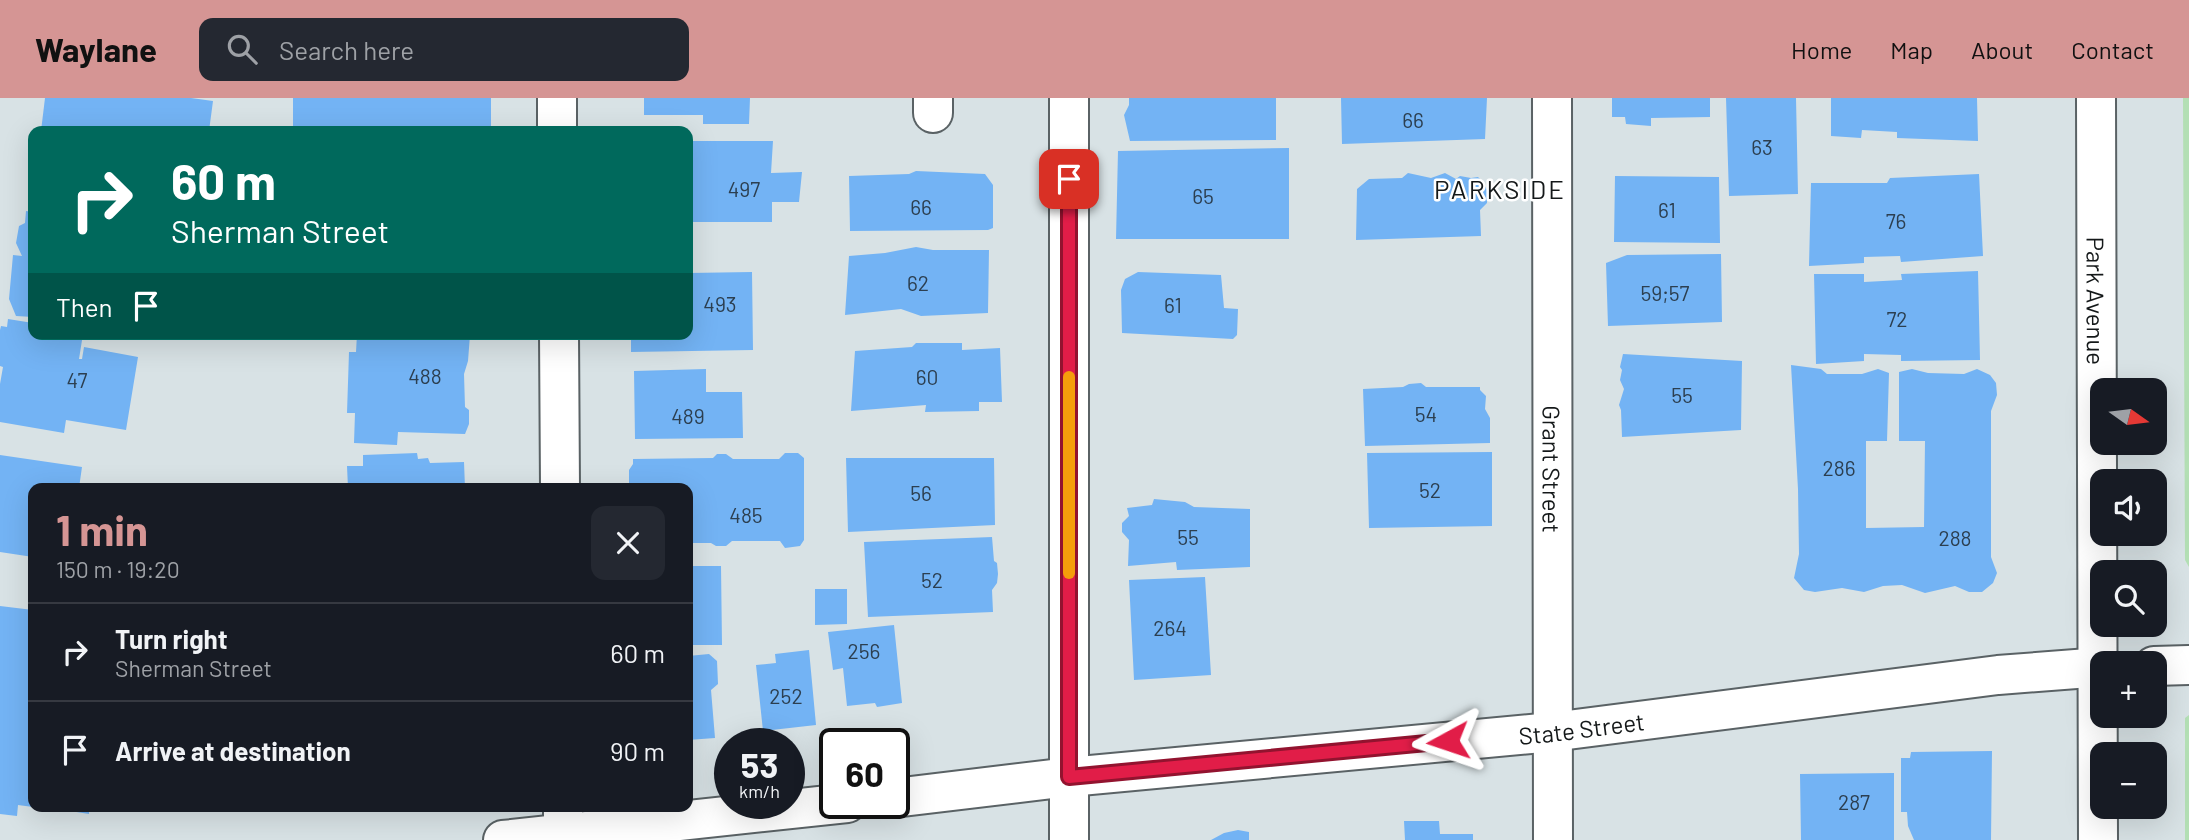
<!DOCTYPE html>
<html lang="en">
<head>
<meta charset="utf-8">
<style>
	:root { --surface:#171b24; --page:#242831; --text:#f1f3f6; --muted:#9ea1a6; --line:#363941; --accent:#d59594 }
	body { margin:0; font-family:Barlow,sans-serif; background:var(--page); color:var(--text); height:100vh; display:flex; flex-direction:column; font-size:26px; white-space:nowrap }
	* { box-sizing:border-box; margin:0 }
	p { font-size:23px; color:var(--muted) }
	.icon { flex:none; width:38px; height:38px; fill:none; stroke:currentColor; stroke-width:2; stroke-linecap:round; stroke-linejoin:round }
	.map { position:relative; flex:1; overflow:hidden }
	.drawer { position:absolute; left:28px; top:385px; width:665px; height:329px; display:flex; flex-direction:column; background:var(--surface); border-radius:14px; box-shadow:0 7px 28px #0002 }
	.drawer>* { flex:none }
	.guide { position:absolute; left:28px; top:28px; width:665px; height:214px; border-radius:14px; box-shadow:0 7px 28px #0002; background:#00695c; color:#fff; overflow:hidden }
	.needle { width:46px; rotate:104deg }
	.controls { position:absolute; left:2090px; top:280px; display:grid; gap:14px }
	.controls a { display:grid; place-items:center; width:77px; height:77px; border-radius:14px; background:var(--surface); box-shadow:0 7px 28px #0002; font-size:35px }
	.speed { position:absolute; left:714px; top:630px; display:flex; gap:14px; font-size:35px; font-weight:700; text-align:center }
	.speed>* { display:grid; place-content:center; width:91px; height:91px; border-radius:50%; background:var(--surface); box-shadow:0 7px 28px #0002; line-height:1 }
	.speed small { font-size:18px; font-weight:400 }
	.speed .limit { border:4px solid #111; border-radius:10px; background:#fff; color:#111 }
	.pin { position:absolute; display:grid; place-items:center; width:60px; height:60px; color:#fff; margin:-30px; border-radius:14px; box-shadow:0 4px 10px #0006 }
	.me { position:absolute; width:77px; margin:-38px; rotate:265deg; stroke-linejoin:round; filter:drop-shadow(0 0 5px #0008) }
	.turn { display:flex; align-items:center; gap:24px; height:147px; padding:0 28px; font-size:32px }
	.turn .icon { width:91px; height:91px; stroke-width:2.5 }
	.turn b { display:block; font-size:49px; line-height:60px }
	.then { display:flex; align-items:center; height:66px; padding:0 28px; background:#0003; gap:14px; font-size:26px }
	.round { display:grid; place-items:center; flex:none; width:74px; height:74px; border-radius:14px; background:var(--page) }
	.headline { display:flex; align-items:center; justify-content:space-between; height:119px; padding:0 28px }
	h1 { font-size:42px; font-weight:700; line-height:52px; color:var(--accent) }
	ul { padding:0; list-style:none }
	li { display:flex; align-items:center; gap:21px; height:98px; padding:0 28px; border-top:2px solid var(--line) }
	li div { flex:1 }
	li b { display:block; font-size:26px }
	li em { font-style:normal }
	header { display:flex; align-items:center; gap:42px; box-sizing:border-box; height:98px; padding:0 35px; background:var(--accent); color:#111 }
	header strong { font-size:33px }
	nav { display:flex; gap:38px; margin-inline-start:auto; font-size:24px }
	.search { width:490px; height:63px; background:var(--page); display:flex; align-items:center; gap:18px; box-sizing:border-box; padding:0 24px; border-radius:14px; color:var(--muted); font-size:26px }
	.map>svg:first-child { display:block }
</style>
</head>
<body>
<header>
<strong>Waylane</strong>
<div class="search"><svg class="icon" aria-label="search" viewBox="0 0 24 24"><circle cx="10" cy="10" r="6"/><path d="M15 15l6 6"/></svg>Search here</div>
<nav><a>Home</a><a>Map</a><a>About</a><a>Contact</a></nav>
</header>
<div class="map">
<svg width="2189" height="742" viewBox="0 0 2189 742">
	<rect width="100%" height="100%" fill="#d8e2e5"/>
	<path fill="#b3dfb4" d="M2183,0H2189V469L2185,462Z
		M2189,617V742H2185V620Z"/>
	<path fill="#73b3f4" d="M45,0H191L213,3L209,33H41Z
		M293,0H491V33H293Z
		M644,0H750L749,26H703V17H644Z
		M1129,0H1276V42L1130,43L1124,17L1129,7Z
		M1341,0H1487L1485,41L1342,46Z
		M1612,0H1710V19L1651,20V28L1626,26L1625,19H1612Z
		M1726,0H1796L1798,96L1729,98Z
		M1831,0H1977L1978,43L1897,40V34L1862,32L1861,40L1831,38Z
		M688,43H773L771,75L802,74L799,104H772V124H688Z
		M1289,50V141H1116L1118,53Z
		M916,73L985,76L993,87V130L988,132L850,133L849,78L909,76Z
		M1408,75L1431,80L1445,75L1456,81L1460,78L1471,80L1478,79L1483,84L1487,92V105L1480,112L1481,138L1356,142L1357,91L1369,81L1402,80Z
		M1979,76L1983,158L1901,164L1900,158L1864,159V165L1809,168L1811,85H1887L1890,80Z
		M1615,78L1719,79L1720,145L1614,144Z
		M26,113L33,114V219L16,218L9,201L13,157L22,158L16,145L19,128L25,125Z
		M916,149L933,152H989L988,215L921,218L901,211L845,217L849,158L885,155Z
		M1721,156L1722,224L1608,228L1606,165L1627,157Z
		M1978,173L1980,262L1901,263V257L1864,256V263L1816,266L1814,176H1864V184L1902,182L1901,176Z
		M752,174L753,252L631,254V236H688V175Z
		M1138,174L1221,177L1224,210L1238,211L1237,237L1233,241L1122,235L1121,192L1125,181Z
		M8,221L33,225V236H83L79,261H82L84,249L138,259L126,332L66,322L64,335L0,324V286L3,269L0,268V232L1,228L7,229Z
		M357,236L470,237L468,263L464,276L465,309L469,312V326L465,336L398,334L397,347L354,345L355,315H347L349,254H356Z
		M916,245H962V252L1000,250L1002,304H979V313L925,314L926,307L851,313L855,253L912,249Z
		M1623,256L1742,263L1741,332L1622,339L1621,312L1619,307L1624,291L1620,282L1622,272L1620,269Z
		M1791,267L1821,271L1827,276H1862L1878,271L1889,275L1887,343H1866V430L1924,429L1925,343H1899V274L1912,271L1928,275L1964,276L1977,271L1990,277L1996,285L1997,297L1991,313V459L1997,475L1993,485L1982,494H1969L1955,488L1925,495L1902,487L1883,488L1864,494L1842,490L1815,494L1804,492L1794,480L1799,456L1798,391Z
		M706,271V294H742L743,340L635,341L634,273Z
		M1421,285L1426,289H1480V292L1486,298L1485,311L1490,320V345L1365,348L1363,291L1403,289L1409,286Z
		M1492,354V428L1369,430L1367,355Z
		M417,355L418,361L428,360L430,365L464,364L465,390H348L347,368H363V357Z
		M785,355H798L804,360V442L800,448L785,450L780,443H732L726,448H716L711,445H688V390H632L629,386V372L633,366V361L713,360L717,356H726L733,361H779Z
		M0,357L82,369L79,390H33V459L0,454Z
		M846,360H994L995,427L848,434Z
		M1154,401L1185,404L1194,409L1250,411V469L1177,472L1176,464L1128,468L1129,442L1122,434V425L1129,418L1127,410L1152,407Z
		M992,439L994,463L997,465L998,476L997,485L992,492L993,514L868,519L864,444Z
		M688,468H721L722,547H688Z
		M1205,479L1211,577L1134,582L1129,482Z
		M815,491H847V526L815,527Z
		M0,508L33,512V709L18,707L17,718L0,716Z
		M894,527L902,605L877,609L875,605L847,608L843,570L833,572L828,534Z
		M809,552L816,627L763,633L756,567L776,565L775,556Z
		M709,556L717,563L718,586L711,592L715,640L688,642V558Z
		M1992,653L1991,742H1914L1908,728L1907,714H1901V660H1910L1911,654Z
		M1894,675V742H1801L1800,676Z
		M45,709H89V716Z
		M1404,723H1439L1440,736H1473V742H1405Z
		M1238,732L1249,734V742H1211L1224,735Z"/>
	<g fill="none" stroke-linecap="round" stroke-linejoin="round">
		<g stroke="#5a6265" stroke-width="42">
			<g id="minor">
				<path d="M557,0V33"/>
				<path d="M1069,0V742"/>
				<path id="s1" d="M1552,0L1553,742"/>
				<path d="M933,15V0"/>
				<path d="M559,236L560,390"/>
				<path d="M563,709V734"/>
			</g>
		</g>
		<g stroke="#5a6265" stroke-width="42">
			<g id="major">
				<path id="s2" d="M2096,0L2098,742"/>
				<path d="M2154,568L2189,567"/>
				<path id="s3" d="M894,700L1069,679L1552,634L1998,577L2102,569"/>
				<path d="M503,742L847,705"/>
			</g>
		</g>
		<use href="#minor" stroke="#fff" stroke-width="38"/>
		<use href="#major" stroke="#fff" stroke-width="38"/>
	</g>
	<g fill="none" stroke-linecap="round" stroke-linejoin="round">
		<g stroke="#92132f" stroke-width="18">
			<path id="route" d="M1069,81V679L1448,643"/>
		</g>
		<use href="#route" stroke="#e11d48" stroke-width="12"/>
		<path stroke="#f59e0b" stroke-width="12" d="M1069,279V475"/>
	</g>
	<g text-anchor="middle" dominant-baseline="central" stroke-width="5" stroke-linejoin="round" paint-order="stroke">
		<g font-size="21" fill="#2c3f50">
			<text x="1413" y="21">66</text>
			<text x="1762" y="48">63</text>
			<text x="744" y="90">497</text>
			<text x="1203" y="97">65</text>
			<text x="921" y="108">66</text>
			<text x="1667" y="111">61</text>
			<text x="1896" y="122">76</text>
			<text x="918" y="184">62</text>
			<text x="1665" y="194">59;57</text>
			<text x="720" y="205">493</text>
			<text x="1173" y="206">61</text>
			<text x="1897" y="220">72</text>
			<text x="425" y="277">488</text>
			<text x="927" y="278">60</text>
			<text x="77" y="281">47</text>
			<text x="1682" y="296">55</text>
			<text x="1426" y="315">54</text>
			<text x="688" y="317">489</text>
			<text x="1839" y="369">286</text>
			<text x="1430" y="391">52</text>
			<text x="921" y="394">56</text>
			<text x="746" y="416">485</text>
			<text x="1188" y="438">55</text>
			<text x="1955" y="439">288</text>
			<text x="932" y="481">52</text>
			<text x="1170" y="529">264</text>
			<text x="864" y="552">256</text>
			<text x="786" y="597">252</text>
			<text x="1854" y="703">287</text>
		</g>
		<g font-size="24" fill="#141819" stroke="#fff">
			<text stroke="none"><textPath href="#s2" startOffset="203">Park Avenue</textPath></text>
			<text stroke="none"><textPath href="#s1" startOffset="371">Grant Street</textPath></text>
			<text stroke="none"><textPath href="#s3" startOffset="691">State Street</textPath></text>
		</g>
		<g font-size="26" letter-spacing="2" fill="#141819" stroke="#fff">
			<text x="1500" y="90">PARKSIDE</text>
		</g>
	</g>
</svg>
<div class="controls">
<a><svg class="needle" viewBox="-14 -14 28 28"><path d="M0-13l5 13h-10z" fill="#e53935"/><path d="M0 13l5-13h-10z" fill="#9ea1a6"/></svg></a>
<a><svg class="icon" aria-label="sound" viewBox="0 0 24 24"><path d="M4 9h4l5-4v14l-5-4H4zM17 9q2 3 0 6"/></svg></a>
<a><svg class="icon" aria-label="search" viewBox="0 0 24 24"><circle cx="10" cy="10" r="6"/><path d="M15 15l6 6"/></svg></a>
<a>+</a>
<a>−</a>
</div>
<div class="speed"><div>53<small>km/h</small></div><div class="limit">60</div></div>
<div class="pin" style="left:1069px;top:81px;background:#d93025"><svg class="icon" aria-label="arrive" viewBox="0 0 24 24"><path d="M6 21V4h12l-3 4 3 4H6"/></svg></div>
<svg class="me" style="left:1448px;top:643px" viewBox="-20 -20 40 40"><path d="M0-17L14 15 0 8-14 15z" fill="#e11d48" stroke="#fff" stroke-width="4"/></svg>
<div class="guide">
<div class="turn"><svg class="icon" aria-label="right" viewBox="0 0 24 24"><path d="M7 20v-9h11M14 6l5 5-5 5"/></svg><div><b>60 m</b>Sherman Street</div></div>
<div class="then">Then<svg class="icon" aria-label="arrive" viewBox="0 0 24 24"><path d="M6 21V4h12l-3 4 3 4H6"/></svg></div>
</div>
<section class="drawer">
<div class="headline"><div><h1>1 min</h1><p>150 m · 19:20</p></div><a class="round"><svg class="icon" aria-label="close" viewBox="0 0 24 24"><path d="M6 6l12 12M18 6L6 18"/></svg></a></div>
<ul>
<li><svg class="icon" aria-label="right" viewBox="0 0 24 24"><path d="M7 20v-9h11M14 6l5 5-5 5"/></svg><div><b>Turn right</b><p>Sherman Street</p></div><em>60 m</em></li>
<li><svg class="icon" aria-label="arrive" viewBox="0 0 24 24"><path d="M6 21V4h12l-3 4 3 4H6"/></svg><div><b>Arrive at destination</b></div><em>90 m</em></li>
</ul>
</section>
</div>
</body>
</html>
